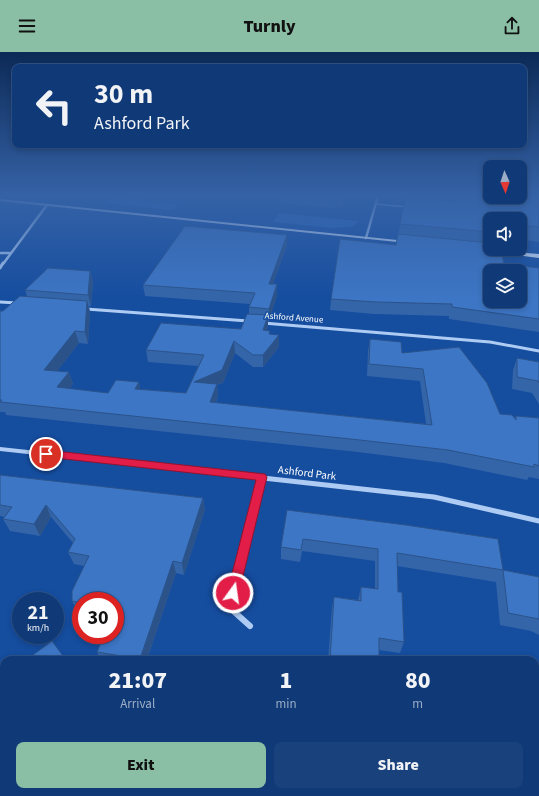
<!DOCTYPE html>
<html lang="en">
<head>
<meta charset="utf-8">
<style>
	:root { --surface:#103a77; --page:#19417c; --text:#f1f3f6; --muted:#9cadc6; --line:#305489; --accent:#8abfa5 }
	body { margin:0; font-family:"Source Sans 3",sans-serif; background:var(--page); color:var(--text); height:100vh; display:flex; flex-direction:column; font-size:15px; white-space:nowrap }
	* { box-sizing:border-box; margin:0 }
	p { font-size:13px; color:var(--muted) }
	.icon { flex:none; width:22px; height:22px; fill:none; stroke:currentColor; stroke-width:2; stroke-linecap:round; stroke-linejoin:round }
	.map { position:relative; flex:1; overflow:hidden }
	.details { position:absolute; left:0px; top:604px; width:539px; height:140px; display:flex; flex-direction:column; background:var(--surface); border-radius:12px 12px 0 0; box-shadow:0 2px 6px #0003,0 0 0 1px var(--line) }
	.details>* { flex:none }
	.guide { position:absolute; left:12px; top:12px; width:515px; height:84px; border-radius:8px; box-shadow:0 2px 6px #0003,0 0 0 1px var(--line); background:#103a77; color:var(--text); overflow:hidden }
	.needle { width:26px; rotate:177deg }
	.fabs { position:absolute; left:483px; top:108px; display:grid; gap:8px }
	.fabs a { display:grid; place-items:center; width:44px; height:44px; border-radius:8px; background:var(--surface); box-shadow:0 2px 6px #0003,0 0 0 1px var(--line); font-size:20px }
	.speed { position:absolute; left:12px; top:540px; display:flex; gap:8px; font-size:20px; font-weight:700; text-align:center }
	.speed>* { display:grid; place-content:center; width:52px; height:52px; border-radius:50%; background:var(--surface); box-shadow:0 2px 6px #0003,0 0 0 1px var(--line); line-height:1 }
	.speed small { font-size:10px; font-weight:400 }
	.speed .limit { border:6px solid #d22; background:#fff; color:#111 }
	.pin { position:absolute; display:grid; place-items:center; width:34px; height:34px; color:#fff; margin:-17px; border:2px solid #fff; border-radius:50%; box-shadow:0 1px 4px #0007 }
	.me { position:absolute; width:44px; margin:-22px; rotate:14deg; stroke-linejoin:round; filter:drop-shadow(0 0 3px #0008) }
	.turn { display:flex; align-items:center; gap:14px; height:84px; padding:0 16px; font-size:18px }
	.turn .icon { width:52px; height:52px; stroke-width:2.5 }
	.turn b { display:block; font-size:28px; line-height:34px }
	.eta { display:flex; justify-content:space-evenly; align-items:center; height:68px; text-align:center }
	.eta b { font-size:24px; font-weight:800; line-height:28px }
	.primary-button { display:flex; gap:8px; margin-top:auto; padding:8px 16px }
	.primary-button a { flex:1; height:46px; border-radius:8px; background:var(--accent); color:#111; font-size:16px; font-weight:800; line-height:46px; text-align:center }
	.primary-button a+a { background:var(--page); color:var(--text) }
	header { display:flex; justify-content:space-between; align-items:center; height:52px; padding:0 16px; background:var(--accent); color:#111; font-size:18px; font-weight:800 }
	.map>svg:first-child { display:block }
</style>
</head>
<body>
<header><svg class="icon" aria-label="menu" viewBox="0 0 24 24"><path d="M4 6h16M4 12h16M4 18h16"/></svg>Turnly<svg class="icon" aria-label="share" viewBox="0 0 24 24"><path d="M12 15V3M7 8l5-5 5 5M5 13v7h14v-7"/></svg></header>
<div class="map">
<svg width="539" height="744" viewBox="0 0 539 744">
	<rect width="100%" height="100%" fill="#154d9f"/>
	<path fill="#2866bd" d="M114,145L179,152L172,158L105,151Z
		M279,161L358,169L354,174L334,176L273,170Z"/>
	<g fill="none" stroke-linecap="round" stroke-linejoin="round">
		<path stroke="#adcbf3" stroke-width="1.5" d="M376,152L408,155"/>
		<path stroke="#adcbf3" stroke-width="2.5" d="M366,186L378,144
			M0,201H11
			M3,212L47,153"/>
		<path stroke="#adcbf3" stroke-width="3" d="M0,216L3,211
			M0,250L17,251
			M86,257L248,269
			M263,271L490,290L539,299"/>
		<path stroke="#adcbf3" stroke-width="4" d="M0,397L138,412"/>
		<path stroke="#adcbf3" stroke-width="5" d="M129,411L434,445L539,469
			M232,557L230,556L262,425"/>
		<path stroke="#adcbf3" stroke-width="6" d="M230,556L250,574"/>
		<path fill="#ddeafd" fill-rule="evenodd" d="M0,147L407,189L409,190L407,191L0,149Z
			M490,198L539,202V206L492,200L490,199Z"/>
	</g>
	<path fill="#3465a9" d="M279,144H346L342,154L338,153L336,156L279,151Z
		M406,144H539V190L520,187V167H490V197L504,212L539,216V280L449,267V264L374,262L330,258L331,247L396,193Z
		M287,183V193L273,232H277V244L269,269H268V275L266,279L279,295L263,315H253L235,301L223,331L217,333L218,344L216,351L426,372L420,329L367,324L368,299L370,287L402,301L500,362L515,366L516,364L539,366V427L529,425L527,428L444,411L358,400L6,363L5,360H0V259H3L27,244L25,238L90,219L93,230L91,254H89L90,260L88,292L79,291L57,319L69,320L73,332L69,337L108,341L139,330L140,337L186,341L198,314L148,310L146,298L241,277L249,262V255L250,252L145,244L143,233Z
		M517,306L539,310V352L532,341L512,337L513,318Z
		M0,423L203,446L205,458L184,523L176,521L147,608H101L97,600L115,583V549H81V561H78L72,549L84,514L74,512L68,500L73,491L51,465L40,484L10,479L3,467L5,465L0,464Z
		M287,458L503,518L539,525V583L531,579L500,573L496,530L397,514L398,540L404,590L400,601L379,598V608H328L332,556L334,545L358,548L361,535L375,537V509L302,499L300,510L281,507V495Z
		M539,655V744H483L484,740H535V672Z"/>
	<path fill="#2b538a" d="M338,144V153L336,156L337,147Z
		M343,144H346L342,154Z
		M287,183V193L269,243V232Z
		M90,219L93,230L91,254L88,243Z
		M277,232V244L269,269V257Z
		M87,249L90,260L88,292L85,280Z
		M268,263V275L263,290V278Z
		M75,279L79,291L49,330L44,318Z
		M279,283V295L263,315V303Z
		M234,289L235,301L223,331L217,333L218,344L211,363L194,330Z
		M69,320L73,332L61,348L57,335Z
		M139,330L141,342L135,337Z
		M203,446L205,458L184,523L182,511Z
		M46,453L51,465L40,484L34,472Z
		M173,509L176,521L147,608H140V607Z
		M126,740H139L135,744H122Z"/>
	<path fill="#3d76c5" stroke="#2b538a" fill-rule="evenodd" d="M311,144H338L337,147Z
		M406,144L456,150L458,148L456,145L446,144H490V145L539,144V175L520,173V167H490V180L400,172Z
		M185,174L287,183L269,232H277L269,257L249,255L255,241L143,233Z
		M398,182L490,191V197H501L504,212L539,216V267L452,255V252L376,250L331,247L340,187L396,193ZM490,219H520V249H490Z
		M48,216L90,219L88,243L25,238Z
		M20,244L87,249L85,280L75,279L44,318L69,320L57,335L108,341L116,328L139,330L135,337L186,341L204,303L146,298L161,271L241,277L247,262L268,263L263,278L270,279L269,282L279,283L263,303H253L234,289L222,318L194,330L217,332L210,350L432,373L423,317L369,312L370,287L401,290L402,301L459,295L487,331L500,362L512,363L516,368V364L539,366V414L534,412V415L448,398L360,388L0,350L2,348H0V259H3Z
		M517,306L539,310V331L538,329L517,325Z
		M0,423L203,446L182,511L173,509L140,607L97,600L104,583H115V549H81V551L72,549V539L89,504L68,500L75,487L46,453L34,472L3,467L12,455L0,453Z
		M287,458L406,473L498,487L503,518L397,501L398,540H402L404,590L379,586V608H330L334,545L361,549V535L378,537V497L303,487L301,498L281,495Z
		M503,518L539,525V567L508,561Z
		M52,589L66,608H26Z
		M4,624V740H126L122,744H0V627Z
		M535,686L539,688V687V744H489L490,740H535Z"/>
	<linearGradient id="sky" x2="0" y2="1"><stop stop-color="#0c2a57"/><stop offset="0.58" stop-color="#3562a6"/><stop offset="1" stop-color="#3562a6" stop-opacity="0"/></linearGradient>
	<rect width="539" height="248" fill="url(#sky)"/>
	<path fill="#e11d48" stroke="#92132f" d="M46,398L265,422L267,425L238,545L233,546L229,545L227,541L256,428L46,405L41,402Z"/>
	<g text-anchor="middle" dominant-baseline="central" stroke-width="3" stroke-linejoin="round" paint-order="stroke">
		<g font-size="9" fill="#fff" stroke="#154d9f">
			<text transform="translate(294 266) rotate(4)">Ashford Avenue</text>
		</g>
		<g font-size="11" fill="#fff" stroke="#154d9f">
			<text transform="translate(307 421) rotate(7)">Ashford Park</text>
		</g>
	</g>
</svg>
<div class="fabs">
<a><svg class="needle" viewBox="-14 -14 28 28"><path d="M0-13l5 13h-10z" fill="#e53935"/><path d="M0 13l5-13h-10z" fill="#9cadc6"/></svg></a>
<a><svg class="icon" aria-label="sound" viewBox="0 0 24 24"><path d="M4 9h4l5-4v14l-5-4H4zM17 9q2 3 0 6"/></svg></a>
<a><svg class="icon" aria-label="layers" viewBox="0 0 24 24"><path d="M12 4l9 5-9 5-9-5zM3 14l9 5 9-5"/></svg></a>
</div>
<div class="speed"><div>21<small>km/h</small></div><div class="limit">30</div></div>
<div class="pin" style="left:46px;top:402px;background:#d93025"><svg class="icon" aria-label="arrive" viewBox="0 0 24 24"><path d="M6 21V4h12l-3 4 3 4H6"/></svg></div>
<svg class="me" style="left:233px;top:541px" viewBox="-20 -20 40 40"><circle r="17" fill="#e11d48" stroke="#fff" stroke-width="3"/><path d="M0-11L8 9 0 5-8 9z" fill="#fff"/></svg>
<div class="guide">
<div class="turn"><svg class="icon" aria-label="left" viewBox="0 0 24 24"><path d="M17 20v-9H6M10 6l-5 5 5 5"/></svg><div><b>30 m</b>Ashford Park</div></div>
</div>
<section class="details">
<div class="eta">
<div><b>21:07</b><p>Arrival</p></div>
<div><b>1</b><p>min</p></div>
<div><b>80</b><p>m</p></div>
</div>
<div class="primary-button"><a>Exit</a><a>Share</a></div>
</section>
</div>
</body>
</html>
